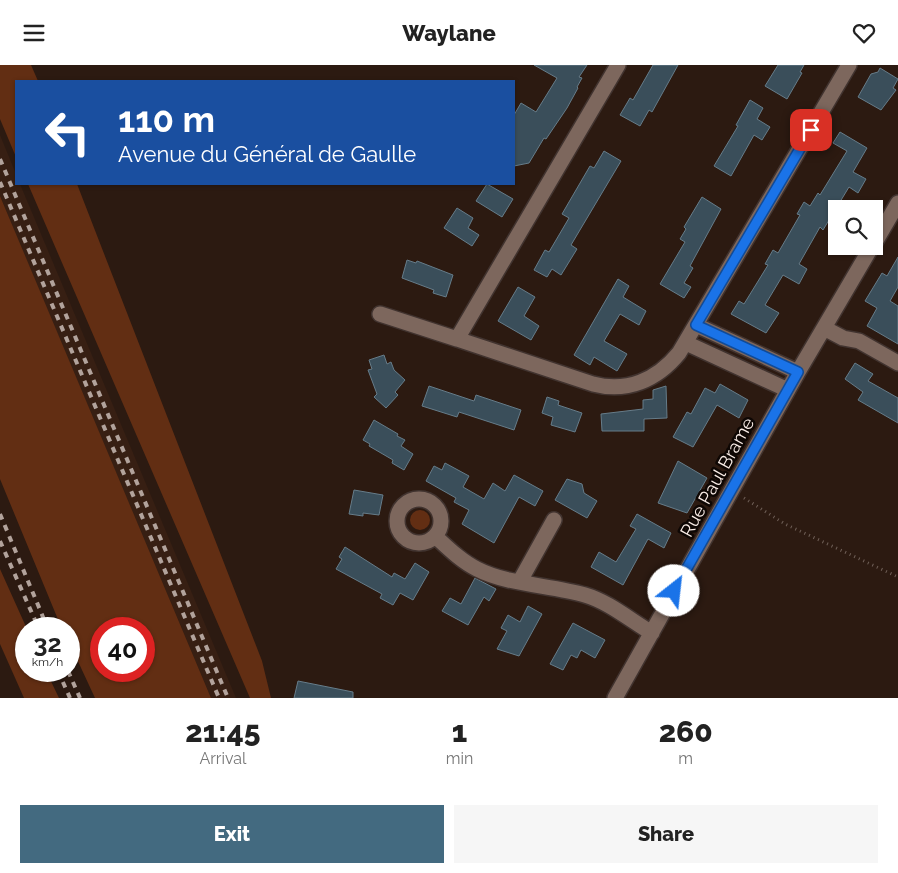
<!DOCTYPE html>
<html lang="en">
<head>
<meta charset="utf-8">
<style>
	:root { --surface:#fff; --page:#f6f6f6; --text:#222; --muted:#767676; --accent:#436a80 }
	body { margin:0; font-family:Raleway,sans-serif; background:var(--page); color:var(--text); height:100vh; display:flex; flex-direction:column; font-size:19px; white-space:nowrap }
	* { box-sizing:border-box; margin:0 }
	p { font-size:16px; color:var(--muted) }
	.icon { flex:none; width:28px; height:28px; fill:none; stroke:currentColor; stroke-width:2; stroke-linecap:round; stroke-linejoin:round }
	.map { position:relative; height:633px; overflow:hidden }
	.details { display:flex; flex-direction:column; background:var(--surface); flex:1 }
	.details>* { flex:none }
	.top-card { position:absolute; left:15px; top:15px; width:500px; height:105px; border-radius:0px; box-shadow:0 1px 4px #0004; background:#1a4fa0; color:#fff; overflow:hidden }
	.tools { position:absolute; left:828px; top:135px; display:grid; gap:10px }
	.tools a { display:grid; place-items:center; width:55px; height:55px; border-radius:0px; background:var(--surface); box-shadow:0 1px 4px #0004; font-size:25px }
	.speed { position:absolute; left:15px; top:552px; display:flex; gap:10px; font-size:25px; font-weight:700; text-align:center }
	.speed>* { display:grid; place-content:center; width:65px; height:65px; border-radius:50%; background:var(--surface); box-shadow:0 1px 4px #0004; line-height:1 }
	.speed small { font-size:12px; font-weight:400 }
	.speed .limit { border:8px solid #d22; background:#fff; color:#111 }
	.pin { position:absolute; display:grid; place-items:center; width:42px; height:42px; color:#fff; margin:-21px; border-radius:10px; box-shadow:0 2px 8px #0006 }
	.me { position:absolute; width:55px; margin:-28px; rotate:29deg; stroke-linejoin:round; filter:drop-shadow(0 0 4px #0008) }
	.turn { display:flex; align-items:center; gap:18px; height:105px; padding:0 20px; font-size:22px }
	.turn .icon { width:65px; height:65px; stroke-width:2.5 }
	.turn b { display:block; font-size:35px; line-height:42px }
	.eta { display:flex; justify-content:space-evenly; align-items:center; height:85px; text-align:center }
	.eta b { font-size:30px; font-weight:800; line-height:35px }
	.cta { display:flex; gap:10px; margin-top:auto; padding:10px 20px }
	.cta a { flex:1; height:58px; border-radius:0px; background:var(--accent); color:#fff; font-size:20px; font-weight:800; line-height:58px; text-align:center }
	.cta a+a { background:var(--page); color:var(--text) }
	header { display:flex; justify-content:space-between; align-items:center; height:65px; padding:0 20px; background:var(--surface); font-size:22px; font-weight:800 }
	.map>svg:first-child { display:block }
</style>
</head>
<body>
<header><svg class="icon" aria-label="menu" viewBox="0 0 24 24"><path d="M4 6h16M4 12h16M4 18h16"/></svg>Waylane<svg class="icon" aria-label="heart" viewBox="0 0 24 24"><path d="M12 20l-8-8c-3-5 5-10 8-4 3-6 11-1 8 4z"/></svg></header>
<div class="map">
<svg width="898" height="633" viewBox="0 0 898 633">
	<rect width="100%" height="100%" fill="#2c1a11"/>
	<path fill="#371f13" d="M0,70L16,109V119H20L236,633H211L34,213L0,131Z"/>
	<path fill="#622e13" fill-rule="evenodd" d="M0,0H31L38,16H16V92L0,54Z
		M28,119H77L262,596L271,633H250Z
		M0,131L211,633H95L69,577V564H63L57,552L0,414ZM101,564H144V606H101Z
		M410 455a10 10 0 1 1 20 0a10 10 0 1 1-20 0Z
		M0,504L27,564L26,606H46L59,633H24L0,579Z"/>
	<path fill="#3a4e5a" stroke="#667c89" d="M534,0H587L579,12L582,13L577,22L578,23L567,43L546,74L544,73L529,98L514,101V50L521,38L536,47L557,13Z
		M653,0H678L652,47L649,45L640,61L620,50L630,33L633,35Z
		M778,0H804L800,7L802,8L787,34L765,21Z
		M880,3L898,14L893,23L896,25L881,45L858,32L871,9L878,7Z
		M750,35L763,43L757,54L770,62L762,75L754,70L731,111L714,101L738,61L736,60Z
		M840,67L867,83L853,107L866,114L858,128L849,122L823,165L820,162L799,199L807,204L799,219L783,210L765,240L779,248L766,268L731,249L739,236L744,239L768,200L765,199L773,185L778,188L800,150L797,149L804,137L810,141L818,128L820,130L839,99L847,86L833,78Z
		M604,86L621,96L571,180L577,184L561,210L552,204L547,212L534,205L545,185L549,187L569,153L562,149L590,101L594,103Z
		M487,119L513,134L502,152L476,136Z
		M702,132L721,144L690,201L693,203L684,218L691,222L684,233L660,219L685,177L680,174L686,164L684,162Z
		M457,143L473,153L468,163L479,170L472,181L444,163Z
		M898,192V222L890,236L898,241V279L867,261L877,243L865,236L882,208L887,211Z
		M407,195L416,198L417,196L453,210L446,232L433,228L434,225L402,213Z
		M618,214L629,221L623,232L646,246L639,260L620,249L604,276L627,289L617,306L594,292L590,300L574,290Z
		M518,222L535,232L524,251L539,261L531,275L498,256Z
		M384,290L387,299L391,297L394,305L405,315L395,327L398,330L386,343L374,332L377,329L368,305L372,304L369,295Z
		M855,298L873,309L868,316L898,333V358L858,335L863,327L845,314Z
		M720,319L748,335L739,353L717,340L693,382L673,372L687,347L691,349L705,323L715,328Z
		M429,321L474,336L476,330L521,345L514,365L459,347L457,352L422,341Z
		M666,321L667,353L644,354V366H602L601,349L643,344V335L653,334V325Z
		M547,332L559,336L558,340L582,348L575,367L551,360L553,352L542,348Z
		M374,355L398,369L397,371L405,375L401,381L413,389L404,405L392,398L393,395L369,381L370,379L363,375Z
		M678,396L707,413L687,448L658,438Z
		M445,398L469,411L463,422L484,434L493,418L505,426L514,410L543,426L535,441L519,432L494,478L462,459L469,445L454,437L456,433L426,416L434,401L442,405Z
		M567,414L582,419L584,428L597,436L587,453L555,435Z
		M354,425L383,430L379,450L363,448V451L349,449Z
		M637,449L671,468L664,483L648,474L623,520L591,502L599,487L616,497L636,464L630,461Z
		M345,482L392,512L394,508L405,514L415,498L429,507L413,535L400,528L393,540L380,533L382,529L336,504L342,494L339,492Z
		M475,513L496,524L489,536L484,532L468,560L442,546L450,533L461,539Z
		M528,541L542,549L519,591L497,584L507,566L501,563L508,550L520,557Z
		M573,558L605,575L595,593L581,585L577,593L571,590L563,605L550,599Z
		M298,616L353,627V633H294Z"/>
	<g fill="none" stroke-linecap="round" stroke-linejoin="round">
		<g stroke="#41332f" stroke-width="18">
			<path id="minor" d="M618,0L457,274L593,319C627,328 657,315 679,288L849,0
				M874,179L898,138
				M380,249L457,274
				M696,260L798,307
				M824,263L843,273L859,276L898,298
				M686,278L788,325
				M397 456a22 22 0 1 1 44 0a22 22 0 1 1-44 0Z
				M435,471C448,483 461,496 477,504C508,520 551,520 585,530C609,537 630,555 652,568
				M520,516L554,455
				M615,633L798,307L872,181"/>
		</g>
		<path stroke="#706058" stroke-width="3" stroke-dasharray="1 4" stroke-linecap="butt" d="M744,433L785,459L898,512"/>
		<use href="#minor" stroke="#7d675d" stroke-width="15"/>
		<path stroke="#b2a39c" stroke-width="4" stroke-dasharray="6 6" stroke-linecap="butt" d="M0,94L228,633
			M0,117L219,633
			M0,449L48,564
			M0,476L39,564
			M58,606L70,633
			M68,606L80,633"/>
	</g>
	<g fill="none" stroke-linecap="round" stroke-linejoin="round">
		<g stroke="#114b97" stroke-width="12">
			<path id="route" d="M674,526L798,307L696,260L811,65"/>
		</g>
		<use href="#route" stroke="#1a73e8" stroke-width="9"/>
	</g>
	<g text-anchor="middle" dominant-baseline="central" stroke-width="5" stroke-linejoin="round" paint-order="stroke">
		<g font-size="18" fill="#faede7" stroke="#0e0704">
			<text transform="translate(717 412) rotate(-61)">Rue Paul Brame</text>
		</g>
	</g>
</svg>
<div class="tools">
<a><svg class="icon" aria-label="search" viewBox="0 0 24 24"><circle cx="10" cy="10" r="6"/><path d="M15 15l6 6"/></svg></a>
</div>
<div class="speed"><div>32<small>km/h</small></div><div class="limit">40</div></div>
<div class="pin" style="left:811px;top:65px;background:#d93025"><svg class="icon" aria-label="arrive" viewBox="0 0 24 24"><path d="M6 21V4h12l-3 4 3 4H6"/></svg></div>
<svg class="me" style="left:674px;top:526px" viewBox="-20 -20 40 40"><circle r="19" fill="#fff"/><path d="M0-13L10 11 0 6-10 11z" fill="#1a73e8"/></svg>
<div class="top-card">
<div class="turn"><svg class="icon" aria-label="left" viewBox="0 0 24 24"><path d="M17 20v-9H6M10 6l-5 5 5 5"/></svg><div><b>110 m</b>Avenue du Général de Gaulle</div></div>
</div>
</div>
<section class="details">
<div class="eta">
<div><b>21:45</b><p>Arrival</p></div>
<div><b>1</b><p>min</p></div>
<div><b>260</b><p>m</p></div>
</div>
<div class="cta"><a>Exit</a><a>Share</a></div>
</section>
</body>
</html>
